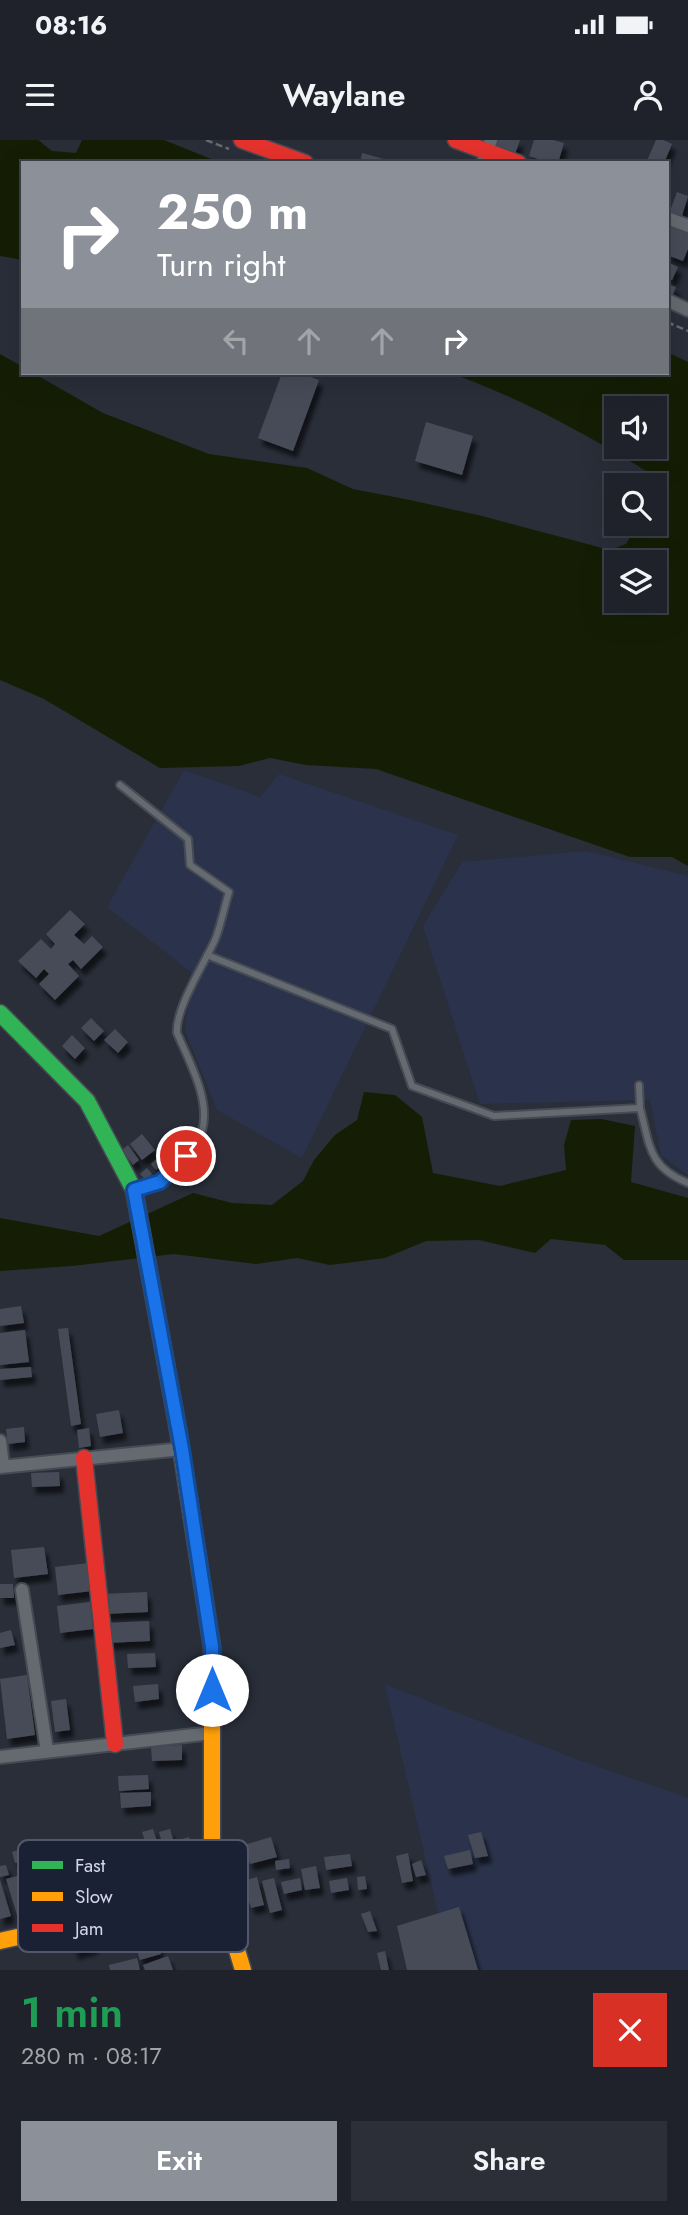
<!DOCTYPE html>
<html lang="en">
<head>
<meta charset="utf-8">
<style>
	:root { --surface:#1f222b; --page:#2c2f37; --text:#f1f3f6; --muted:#a1a4a9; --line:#3c3f47; --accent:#8c9099 }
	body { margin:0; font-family:Jost,sans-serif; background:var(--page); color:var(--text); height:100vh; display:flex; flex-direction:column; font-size:26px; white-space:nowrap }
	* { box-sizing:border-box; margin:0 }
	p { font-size:23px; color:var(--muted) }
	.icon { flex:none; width:38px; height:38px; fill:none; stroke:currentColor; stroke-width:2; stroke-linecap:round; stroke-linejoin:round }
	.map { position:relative; height:1830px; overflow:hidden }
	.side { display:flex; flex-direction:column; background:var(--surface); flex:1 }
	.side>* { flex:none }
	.banner { position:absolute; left:21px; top:21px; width:648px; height:214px; border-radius:0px; box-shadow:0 7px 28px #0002,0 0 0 2px var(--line); background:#8c9099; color:#fff; overflow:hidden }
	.controls { position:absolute; left:604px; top:256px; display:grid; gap:14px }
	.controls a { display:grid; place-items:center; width:63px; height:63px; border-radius:0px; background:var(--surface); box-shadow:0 7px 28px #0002,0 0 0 2px var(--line); font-size:35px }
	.pin { position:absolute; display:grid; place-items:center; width:60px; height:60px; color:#fff; margin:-30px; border:4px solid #fff; border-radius:50%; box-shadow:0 2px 7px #0007 }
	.me { position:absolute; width:77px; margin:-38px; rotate:0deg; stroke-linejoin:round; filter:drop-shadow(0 0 5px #0008) }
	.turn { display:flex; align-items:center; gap:24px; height:147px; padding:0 21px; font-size:32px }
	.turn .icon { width:91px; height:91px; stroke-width:2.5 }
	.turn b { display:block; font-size:49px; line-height:60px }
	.lanes { display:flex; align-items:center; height:66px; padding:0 21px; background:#0003; justify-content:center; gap:35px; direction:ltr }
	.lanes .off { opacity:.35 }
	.round { display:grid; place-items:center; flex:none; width:74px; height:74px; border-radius:0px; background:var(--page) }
	.overview { display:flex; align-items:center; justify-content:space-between; height:119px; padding:0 21px }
	h1 { font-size:42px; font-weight:600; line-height:52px; color:#1e9e55 }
	.cta { display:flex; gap:14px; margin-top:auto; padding:14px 21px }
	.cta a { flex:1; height:80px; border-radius:0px; background:var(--accent); color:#fff; font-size:28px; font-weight:600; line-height:80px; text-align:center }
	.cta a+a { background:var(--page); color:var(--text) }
	.status { display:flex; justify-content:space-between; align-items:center; height:49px; padding:0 35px; background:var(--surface); direction:ltr }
	.status svg { height:19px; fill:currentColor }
	header { display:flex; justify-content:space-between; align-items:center; height:91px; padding:0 21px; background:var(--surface); font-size:32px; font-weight:600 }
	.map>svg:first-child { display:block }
</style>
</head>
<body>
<div class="status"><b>08:16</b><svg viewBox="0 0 49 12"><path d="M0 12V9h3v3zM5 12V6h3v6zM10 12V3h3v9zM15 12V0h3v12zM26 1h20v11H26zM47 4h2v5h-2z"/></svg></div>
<header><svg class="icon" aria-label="menu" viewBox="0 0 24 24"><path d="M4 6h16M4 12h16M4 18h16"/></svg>Waylane<svg class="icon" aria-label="person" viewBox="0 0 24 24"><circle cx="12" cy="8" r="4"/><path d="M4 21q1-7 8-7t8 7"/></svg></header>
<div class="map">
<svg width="688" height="1830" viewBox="0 0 688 1830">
	<defs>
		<filter id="shadow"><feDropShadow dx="4" dy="7" stdDeviation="2" flood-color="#0009"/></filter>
	</defs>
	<rect width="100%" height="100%" fill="#292e39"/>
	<path fill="#2a334b" d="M184,630L260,657L279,634L458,695L302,1018L217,970L185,891L191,832L107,767Z
		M586,711L688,736V1035L661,1015L650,960L480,964L423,786L462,722Z
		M385,1544L573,1618L688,1658V1830H451Z"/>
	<path fill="#151e05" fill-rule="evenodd" d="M0,0H38L52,11L76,13L82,0H164L221,23H23V120L0,116Z
		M667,212L688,222V726L672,717H630L376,629L306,625L270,618L239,626L160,628L44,559L0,540V214L23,227V233H33L103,273L209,314L307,328L353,349L410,360L482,376L610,410L626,404L638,383H654V345H651V334C587,295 521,258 450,233H667ZM616,268H654V306H616ZM616,422H654V460H616Z
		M364,952L395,955L422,977L433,1033L500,1046L566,1030L564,1005L571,980L601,979L635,986L631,1042L688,1058V1120H624L605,1105L551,1099L535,1113L479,1100L426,1101L385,1118L330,1125L297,1118L256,1124L174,1114L72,1126L0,1131V1078L99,1096L193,1053L232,1063L272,1065L303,1041L314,1020L335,995L357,980Z"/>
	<path fill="#474c59" filter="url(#shadow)" d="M478,0H520L513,20Z
		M534,0H553L564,3L558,23H550L529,16Z
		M656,0H663L672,4L664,23H646Z
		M362,13L395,22V23H360Z
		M677,52L688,56L682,76L670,71Z
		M667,84L688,92V109L683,121L667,115Z
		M667,122L678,127L672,140L667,137Z
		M667,144L676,147L671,159L667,158Z
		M282,233H300L319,240L293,311L258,298Z
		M426,282L473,296L462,335L415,321Z
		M70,770L85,784L74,795L84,804L92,796L103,807L81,829L73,820L68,824L79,836L55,860L39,844L49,834L44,829L36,838L18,821L41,799L51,809L55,804L46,794Z
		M91,878L104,891L94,901L81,888Z
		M115,889L128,902L118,913L104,900Z
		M72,895L85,908L75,919L62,906Z
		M142,994L155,1010L142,1020L130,1004Z
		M172,994L178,999L172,1005L166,1000Z
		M128,1005L139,1020L133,1025L122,1010Z
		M167,1008L173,1014L166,1020L161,1014Z
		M158,1018L163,1023L156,1030L151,1024Z
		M147,1028L152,1034L146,1040L140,1034Z
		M21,1166L24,1183L0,1186V1169Z
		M68,1188L81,1284L71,1286L58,1189Z
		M25,1190L29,1222L0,1225V1193Z
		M31,1227L32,1237L0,1240V1229Z
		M119,1270L123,1293L100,1297L96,1274Z
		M24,1287L25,1302L8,1304L6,1289Z
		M89,1288L91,1306L79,1308L77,1290Z
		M59,1332L60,1346L32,1347L31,1333Z
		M44,1407L48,1434L14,1438L11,1410Z
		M88,1423L92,1451L58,1455L55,1427Z
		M0,1444H13L14,1458H0Z
		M147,1452L148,1472L104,1474L102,1454Z
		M90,1462L93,1489L60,1493L57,1466Z
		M149,1481L150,1501L106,1503L105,1483Z
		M11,1490L15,1505L0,1508V1493Z
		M155,1513L156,1527L128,1528L127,1514Z
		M27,1535L35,1595L7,1599L0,1539Z
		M158,1544L159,1559L135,1562L133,1546Z
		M66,1559L70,1590L55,1592L51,1561Z
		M182,1605V1620L152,1621L151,1607Z
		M148,1635L149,1649L119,1651L118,1636Z
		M151,1652V1666L121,1668L120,1653Z
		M153,1689L162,1716L151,1719L142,1692Z
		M170,1689L178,1716L167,1719L159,1692Z
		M481,1692L488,1716L475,1718L468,1695Z
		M189,1697L192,1709L181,1711L179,1700Z
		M271,1697L277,1717L250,1724L244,1705Z
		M100,1700L104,1714L94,1716L91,1703Z
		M113,1700L116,1713L107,1716L103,1702Z
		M22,1709L24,1721L15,1723L12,1712Z
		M470,1710L473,1724L448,1729L444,1716Z
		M408,1713L413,1741L402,1743L396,1716Z
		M350,1714L352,1726L326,1730L324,1717Z
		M289,1719L290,1728L276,1730L275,1721Z
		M421,1720L426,1735L416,1737L412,1724Z
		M6,1725L9,1735L0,1737V1726Z
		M316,1726L320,1748L305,1750L301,1729Z
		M29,1733L39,1769L17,1775L6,1739Z
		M365,1736L367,1749L358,1750L357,1737Z
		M257,1737L264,1765L251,1768L243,1741Z
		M274,1738L282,1770L270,1773L262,1741Z
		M300,1738L302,1750L284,1754L281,1742Z
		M347,1738L349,1750L331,1753L329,1741Z
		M0,1740L11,1776L0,1779Z
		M459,1767L478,1830H407L397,1786Z
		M370,1771L377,1791L368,1792L361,1774Z
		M87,1784L95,1807L75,1813L69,1791Z
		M154,1792L161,1814L140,1820L133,1799Z
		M385,1811L389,1830H381L377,1813Z
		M168,1816L173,1830H145L143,1825Z
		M137,1818L140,1830H110L109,1825Z"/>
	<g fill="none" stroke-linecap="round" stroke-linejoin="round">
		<g stroke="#464a53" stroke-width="10">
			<path id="lane" d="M120,645L188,699L190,725L229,752C224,768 221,785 215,800C204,824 175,869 177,893C189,921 211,960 202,991C199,1001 188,1013 180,1021C163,1039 160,1042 136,1050
				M207,815L392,889L412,946L494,976L640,968C650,1005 648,1027 688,1043
				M639,945L640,968"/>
		</g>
		<g stroke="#464a53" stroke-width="16">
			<path id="street" d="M483,23L491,0
				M667,78L688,86
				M667,160L688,170
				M0,1301L3,1326
				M0,1327L182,1309
				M22,1450L47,1611
				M0,1617L212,1593"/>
		</g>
		<g stroke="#464a53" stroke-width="19">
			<path id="fast" d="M0,873L87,961L134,1050L178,1289"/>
		</g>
		<g stroke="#464a53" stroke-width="19">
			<path id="slow" d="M178,1289L212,1507V1700L215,1737L243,1830
				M0,1801L58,1788L160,1751L215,1737"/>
		</g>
		<g stroke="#464a53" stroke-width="19">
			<path id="jam" d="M242,0L305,23
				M456,0L518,23
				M84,1318L115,1604"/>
		</g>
		<path stroke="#676a71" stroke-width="2.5" stroke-dasharray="7 3.5" stroke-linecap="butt" d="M206,0L229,9
			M667,182L688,191"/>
		<use href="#lane" stroke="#656970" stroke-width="6"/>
		<use href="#street" stroke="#656970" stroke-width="12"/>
		<use href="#fast" stroke="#30b455" stroke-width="16"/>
		<use href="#slow" stroke="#ff9f0a" stroke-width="16"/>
		<use href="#jam" stroke="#e5322d" stroke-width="16"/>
	</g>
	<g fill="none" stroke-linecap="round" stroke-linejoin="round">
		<g stroke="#114b97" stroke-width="18">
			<path id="route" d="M186,1016L160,1042L134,1050L182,1309L212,1507V1550"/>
		</g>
		<use href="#route" stroke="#1a73e8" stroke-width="12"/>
	</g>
	<rect x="18" y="1700" width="230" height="112" rx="10" fill="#1a2135" stroke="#52586a" stroke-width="2"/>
	<rect x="32" y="1721" width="31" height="8" fill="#30b455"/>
	<rect x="32" y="1752" width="31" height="9" fill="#ff9f0a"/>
	<rect x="32" y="1784" width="31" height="8" fill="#e5322d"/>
	<g font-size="19" fill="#d3d8e6">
		<text x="75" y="1732">Fast</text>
		<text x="75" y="1763">Slow</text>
		<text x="75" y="1795">Jam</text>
	</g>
</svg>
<div class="controls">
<a><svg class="icon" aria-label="sound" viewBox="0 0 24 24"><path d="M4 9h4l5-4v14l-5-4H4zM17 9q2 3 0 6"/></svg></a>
<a><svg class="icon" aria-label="search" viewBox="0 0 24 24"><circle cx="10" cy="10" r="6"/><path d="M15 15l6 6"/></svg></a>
<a><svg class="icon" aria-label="layers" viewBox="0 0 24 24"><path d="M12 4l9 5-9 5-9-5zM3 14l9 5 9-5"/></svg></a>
</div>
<div class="pin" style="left:186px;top:1016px;background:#d93025"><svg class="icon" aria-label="arrive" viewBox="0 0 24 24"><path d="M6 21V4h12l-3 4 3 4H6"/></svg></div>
<svg class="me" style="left:212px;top:1550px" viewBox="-20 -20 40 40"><circle r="19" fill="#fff"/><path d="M0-13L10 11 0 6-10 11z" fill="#1a73e8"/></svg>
<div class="banner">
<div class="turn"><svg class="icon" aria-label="right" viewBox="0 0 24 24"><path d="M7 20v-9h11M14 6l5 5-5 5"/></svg><div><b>250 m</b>Turn right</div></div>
<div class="lanes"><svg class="icon off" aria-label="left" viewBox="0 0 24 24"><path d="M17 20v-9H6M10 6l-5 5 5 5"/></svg><svg class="icon off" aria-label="ahead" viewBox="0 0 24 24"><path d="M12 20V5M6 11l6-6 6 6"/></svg><svg class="icon off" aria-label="ahead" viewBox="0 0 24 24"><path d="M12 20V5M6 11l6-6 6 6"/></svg><svg class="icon" aria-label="right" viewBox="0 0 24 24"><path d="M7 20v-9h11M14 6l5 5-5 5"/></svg></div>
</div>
</div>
<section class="side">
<div class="overview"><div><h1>1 min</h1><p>280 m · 08:17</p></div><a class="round" style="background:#d93025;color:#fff"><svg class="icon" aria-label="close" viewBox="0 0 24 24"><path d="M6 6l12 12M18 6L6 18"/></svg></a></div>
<div class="cta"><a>Exit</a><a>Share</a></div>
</section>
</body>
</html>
